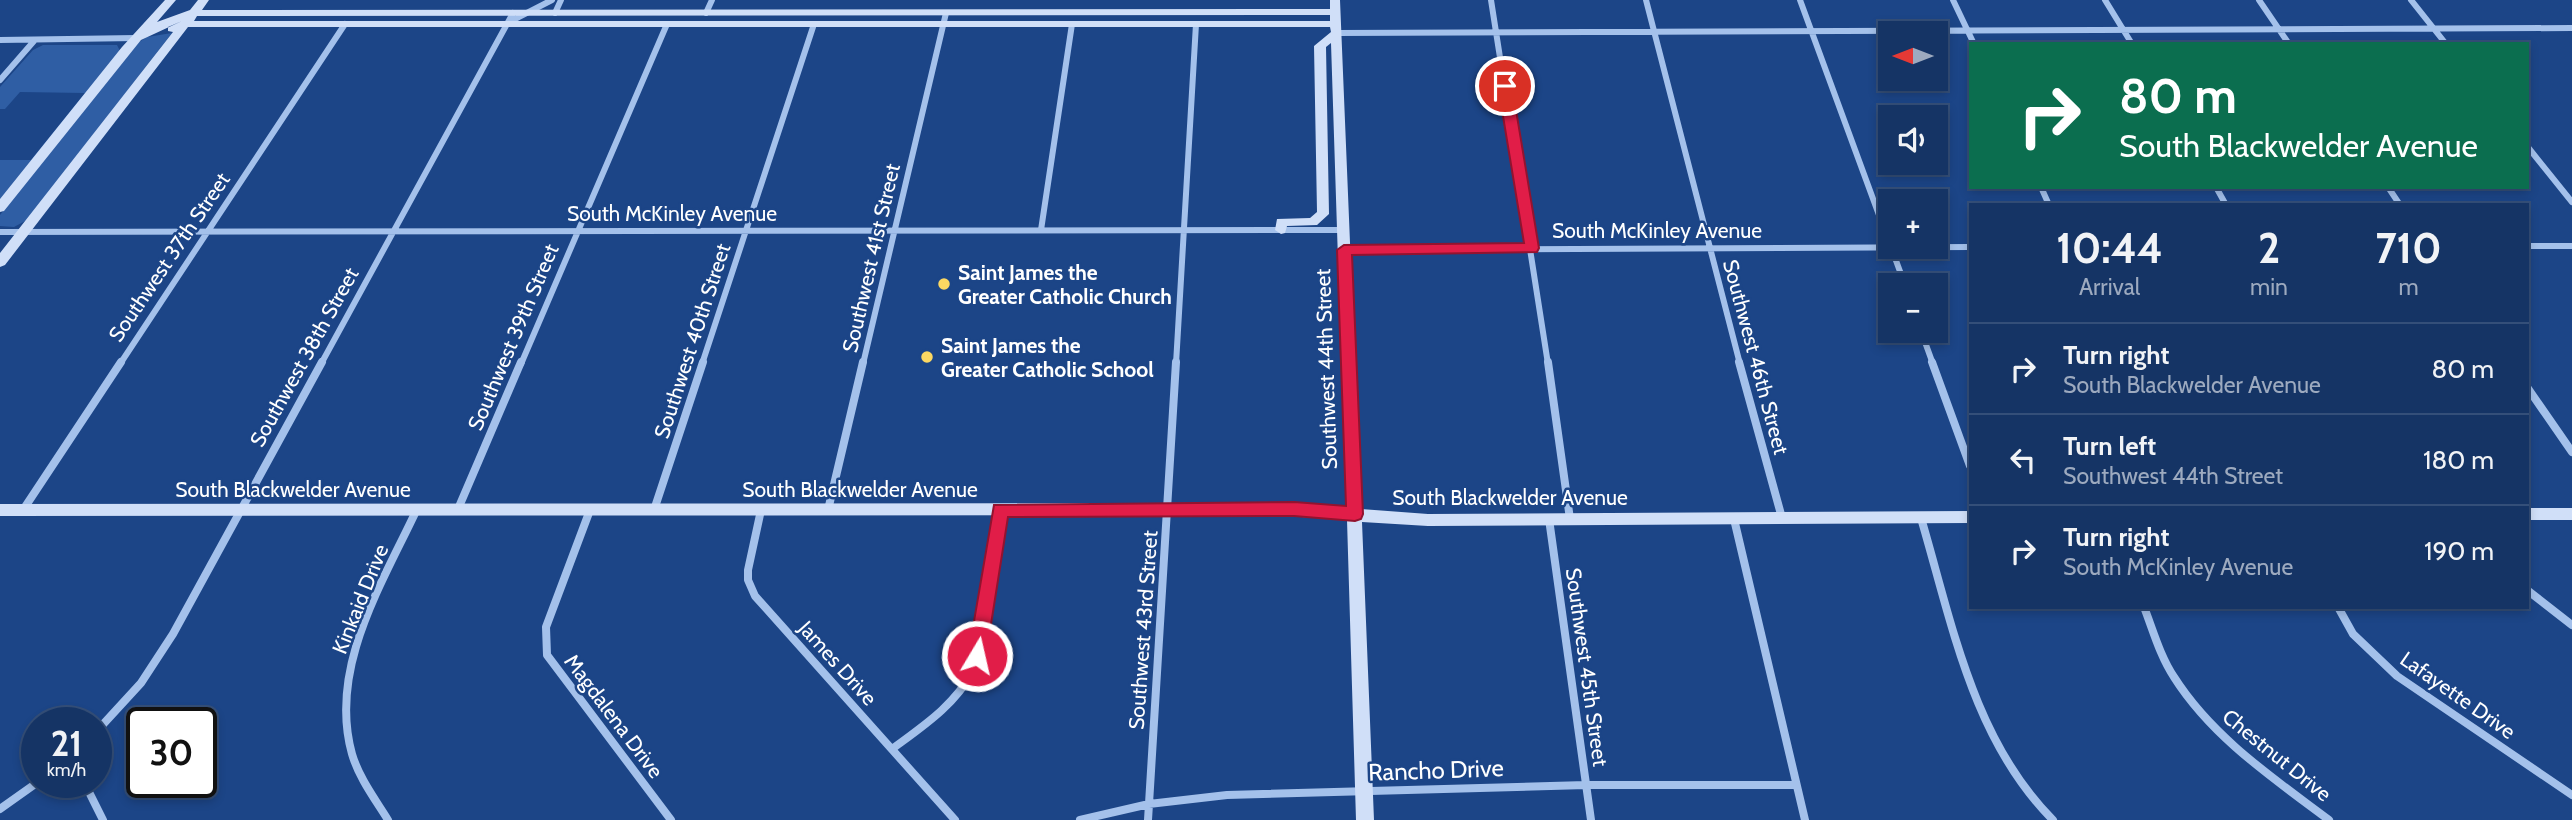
<!DOCTYPE html>
<html lang="en">
<head>
<meta charset="utf-8">
<style>
	:root { --surface:#153465; --page:#223f6e; --text:#f1f3f6; --muted:#9daabf; --line:#344f79 }
	body { margin:0; font-family:Cabin,sans-serif; background:var(--page); color:var(--text); height:100vh; display:flex; flex-direction:column; font-size:26px; white-space:nowrap }
	* { box-sizing:border-box; margin:0 }
	p { font-size:23px; color:var(--muted) }
	.icon { flex:none; width:38px; height:38px; fill:none; stroke:currentColor; stroke-width:2; stroke-linecap:round; stroke-linejoin:round }
	.map { position:relative; flex:1; overflow:hidden }
	.details { position:absolute; left:1969px; top:203px; width:560px; height:406px; display:flex; flex-direction:column; background:var(--surface); border-radius:0px; box-shadow:0 4px 10px #0003,0 0 0 2px var(--line) }
	.details>* { flex:none }
	.hud { position:absolute; left:1969px; top:42px; width:560px; height:147px; border-radius:0px; box-shadow:0 4px 10px #0003,0 0 0 2px var(--line); background:#0b6e4f; color:#fff; overflow:hidden }
	.needle { width:46px; rotate:270deg }
	.fabs { position:absolute; left:1878px; top:21px; display:grid; gap:14px }
	.fabs a { display:grid; place-items:center; width:70px; height:70px; border-radius:0px; background:var(--surface); box-shadow:0 4px 10px #0003,0 0 0 2px var(--line); font-size:35px }
	.speed { position:absolute; left:21px; top:707px; display:flex; gap:14px; font-size:35px; font-weight:700; text-align:center }
	.speed>* { display:grid; place-content:center; width:91px; height:91px; border-radius:50%; background:var(--surface); box-shadow:0 4px 10px #0003,0 0 0 2px var(--line); line-height:1 }
	.speed small { font-size:18px; font-weight:400 }
	.speed .limit { border:4px solid #111; border-radius:10px; background:#fff; color:#111 }
	.pin { position:absolute; display:grid; place-items:center; width:60px; height:60px; color:#fff; margin:-30px; border:4px solid #fff; border-radius:50%; box-shadow:0 2px 7px #0007 }
	.me { position:absolute; width:77px; margin:-38px; rotate:9deg; stroke-linejoin:round; filter:drop-shadow(0 0 5px #0008) }
	.turn { display:flex; align-items:center; gap:24px; height:147px; padding:0 35px; font-size:32px }
	.turn .icon { width:91px; height:91px; stroke-width:2.5 }
	.turn b { display:block; font-size:49px; line-height:60px }
	.eta { display:flex; justify-content:space-evenly; align-items:center; height:119px; text-align:center }
	.eta b { font-size:42px; font-weight:700; line-height:49px }
	ul { padding:0; list-style:none }
	li { display:flex; align-items:center; gap:21px; height:91px; padding:0 35px; border-top:2px solid var(--line) }
	li div { flex:1 }
	li b { display:block; font-size:26px }
	li em { font-style:normal }
	.map>svg:first-child { display:block }
</style>
</head>
<body>
<div class="map">
<svg width="2572" height="820" viewBox="0 0 2572 820">
	<rect width="100%" height="100%" fill="#1c4587"/>
	<path fill="#2f5ea4" d="M172,33L27,220L14,227L0,226V215L139,42L147,37Z
		M43,45H117L120,51L0,200V160H31L85,93L20,92L5,109H0V87L33,50Z"/>
	<g fill="none" stroke-linecap="round" stroke-linejoin="round">
		<path stroke="#a4c1eb" stroke-width="6" d="M1491,0L1548,364
			M1646,0L1740,364
			M1800,0L1890,245
			M1953,0L1974,44
			M2105,0L2132,44
			M2259,0L2289,44
			M2411,0L2446,44
			M555,13L561,0
			M706,13L712,0
			M509,22L552,0
			M1336,33L2572,28
			M0,40L136,38
			M0,80L34,41
			M2527,146L2572,202
			M2041,187L2049,205
			M2216,187L2226,205
			M2388,187L2400,205
			M1041,230L1072,24
			M0,232L1344,230
			M2527,246H2572
			M1891,247L1905,285
			M1344,250L1970,247
			M1921,331L1933,364
			M120,364L345,24
			M321,364L513,13
			M521,364L667,24
			M702,364L814,24
			M863,364L946,13
			M1176,364L1196,24"/>
		<path stroke="#a4c1eb" stroke-width="8" d="M1548,362L1570,519
			M1739,362L1782,518
			M1932,362L1970,466
			M2527,387L2572,452
			M458,509L521,362
			M23,510L121,362
			M590,510L546,627L547,655L671,820
			M654,510L703,362
			M761,510L748,570V580L755,596L955,820
			M828,510L863,362
			M1921,518C1952,623 1973,740 2053,820
			M1549,519L1591,820
			M1734,519L1805,820
			M2527,590L2572,625
			M2144,607C2153,630 2160,656 2174,677C2212,737 2273,778 2329,820
			M2338,607L2353,634L2397,676L2572,795
			M96,732L141,683L173,634L322,362
			M892,749C923,726 954,706 973,671L1000,510
			M84,782L103,820
			M0,809L38,782
			M388,820C375,799 359,778 352,754C328,668 382,584 417,509
			M1080,820L1149,804L1227,795L1586,785H1796
			M1148,820L1176,362"/>
		<path fill="#d0dff8" fill-rule="evenodd" d="M165,0H176L157,22L190,10L198,0H209L202,10L1330,9V0H1340L1361,509L1428,514L1970,511V523L1428,526L1362,522L1374,820H1356L1347,520L1272,515L0,516V504L1272,503L1346,508L1331,43L1326,47L1329,214L1317,225L1287,226L1285,233L1281,234L1275,230L1277,219L1310,218L1317,212L1314,46L1331,32L1330,27H188L5,265L0,267V253L173,32L168,31V27L182,21L141,40L4,211L0,212V199L122,47ZM1330,15V21H194L197,16Z
			M2527,508H2572V520H2527Z"/>
	</g>
	<path fill="#e11d48" stroke="#92132f" stroke-width="2" d="M1505,82L1512,86L1539,248L1537,252L1352,255L1363,514L1361,519L1355,521L1294,516L1008,517L986,656L984,661L977,664L971,661L968,656L994,505L1294,502L1346,506L1337,250L1344,245L1524,243L1498,86Z"/>
	<g fill="#fcd862" stroke="#1c4587" stroke-width="2.5">
		<circle cx="944" cy="284" r="7"/>
		<circle cx="927" cy="357" r="7"/>
	</g>
	<g text-anchor="middle" dominant-baseline="central" stroke-width="5" stroke-linejoin="round" paint-order="stroke">
		<g font-size="21" fill="#fff" stroke="#1c4587">
			<text x="672" y="213">South McKinley Avenue</text>
			<text x="1657" y="230">South McKinley Avenue</text>
			<text transform="translate(169 257) rotate(-56)">Southwest 37th Street</text>
			<text transform="translate(871 258) rotate(-77)">Southwest 41st Street</text>
			<text transform="translate(513 337) rotate(-67)">Southwest 39th Street</text>
			<text transform="translate(692 341) rotate(-72)">Southwest 40th Street</text>
			<text transform="translate(304 357) rotate(-61)">Southwest 38th Street</text>
			<text transform="translate(1756 357) rotate(75)">Southwest 46th Street</text>
			<text transform="translate(1326 369) rotate(-92)">Southwest 44th Street</text>
			<text x="293" y="489">South Blackwelder Avenue</text>
			<text x="860" y="489">South Blackwelder Avenue</text>
			<text x="1510" y="497">South Blackwelder Avenue</text>
			<text transform="translate(360 599) rotate(-68)">Kinkaid Drive</text>
			<text transform="translate(1143 630) rotate(-86)">Southwest 43rd Street</text>
			<text transform="translate(838 663) rotate(48)">James Drive</text>
			<text transform="translate(1587 667) rotate(82)">Southwest 45th Street</text>
			<text transform="translate(2458 695) rotate(35)">Lafayette Drive</text>
			<text transform="translate(614 716) rotate(53)">Magdalena Drive</text>
			<text transform="translate(2277 755) rotate(39)">Chestnut Drive</text>
		</g>
		<g font-size="21" font-weight="bold" fill="#fff" stroke="#1c4587" text-anchor="start">
			<text x="958" y="272">Saint James the<tspan x="958" dy="24">Greater Catholic Church</tspan></text>
			<text x="941" y="345">Saint James the<tspan x="941" dy="24">Greater Catholic School</tspan></text>
		</g>
		<g font-size="24" fill="#fff" stroke="#1c4587">
			<text transform="translate(1436 770) rotate(-2)">Rancho Drive</text>
		</g>
	</g>
</svg>
<div class="fabs">
<a><svg class="needle" viewBox="-14 -14 28 28"><path d="M0-13l5 13h-10z" fill="#e53935"/><path d="M0 13l5-13h-10z" fill="#9daabf"/></svg></a>
<a><svg class="icon" aria-label="sound" viewBox="0 0 24 24"><path d="M4 9h4l5-4v14l-5-4H4zM17 9q2 3 0 6"/></svg></a>
<a>+</a>
<a>−</a>
</div>
<div class="speed"><div>21<small>km/h</small></div><div class="limit">30</div></div>
<div class="pin" style="left:1505px;top:86px;background:#d93025"><svg class="icon" aria-label="arrive" viewBox="0 0 24 24"><path d="M6 21V4h12l-3 4 3 4H6"/></svg></div>
<svg class="me" style="left:977px;top:656px" viewBox="-20 -20 40 40"><circle r="17" fill="#e11d48" stroke="#fff" stroke-width="3"/><path d="M0-11L8 9 0 5-8 9z" fill="#fff"/></svg>
<div class="hud">
<div class="turn"><svg class="icon" aria-label="right" viewBox="0 0 24 24"><path d="M7 20v-9h11M14 6l5 5-5 5"/></svg><div><b>80 m</b>South Blackwelder Avenue</div></div>
</div>
<section class="details">
<div class="eta">
<div><b>10:44</b><p>Arrival</p></div>
<div><b>2</b><p>min</p></div>
<div><b>710</b><p>m</p></div>
</div>
<ul>
<li><svg class="icon" aria-label="right" viewBox="0 0 24 24"><path d="M7 20v-9h11M14 6l5 5-5 5"/></svg><div><b>Turn right</b><p>South Blackwelder Avenue</p></div><em>80 m</em></li>
<li><svg class="icon" aria-label="left" viewBox="0 0 24 24"><path d="M17 20v-9H6M10 6l-5 5 5 5"/></svg><div><b>Turn left</b><p>Southwest 44th Street</p></div><em>180 m</em></li>
<li><svg class="icon" aria-label="right" viewBox="0 0 24 24"><path d="M7 20v-9h11M14 6l5 5-5 5"/></svg><div><b>Turn right</b><p>South McKinley Avenue</p></div><em>190 m</em></li>
</ul>
</section>
</div>
</body>
</html>
